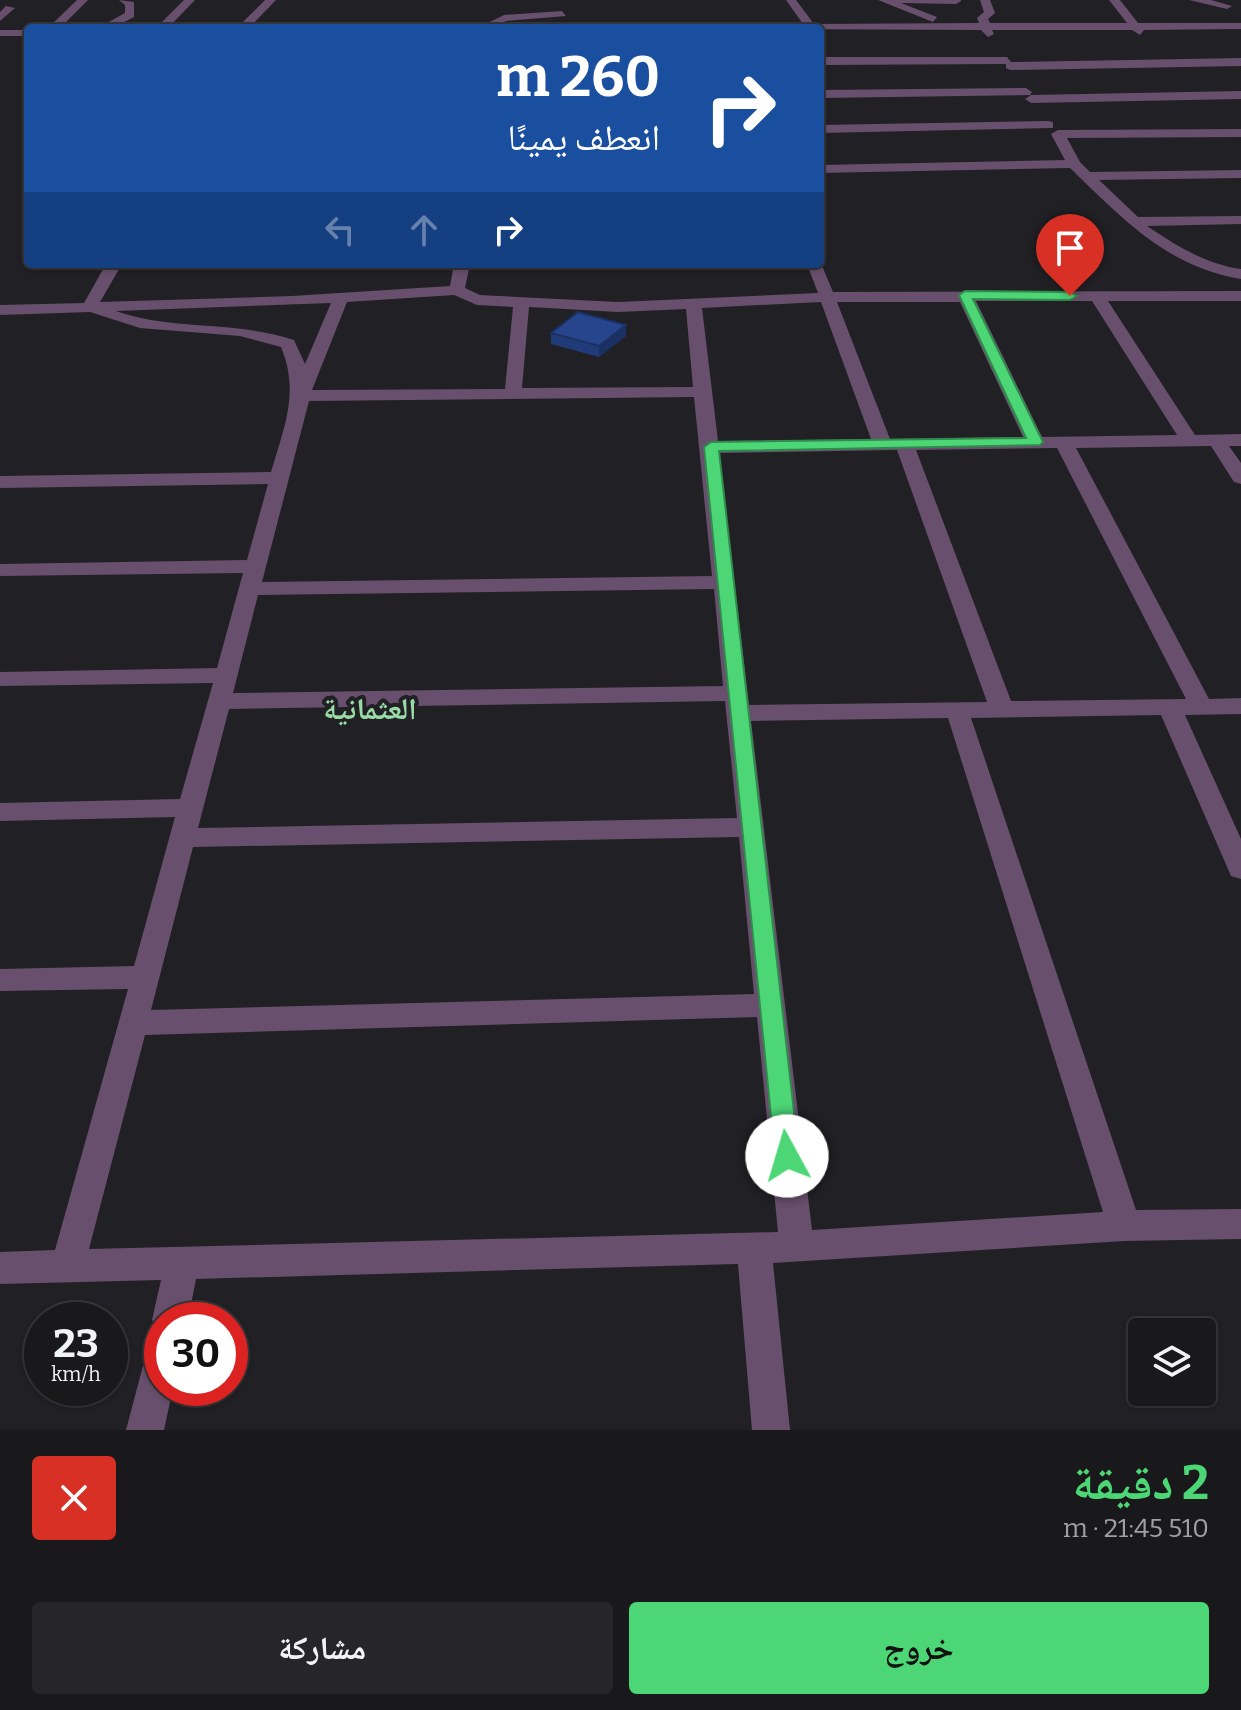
<!DOCTYPE html>
<html lang="ar">
<head>
<meta charset="utf-8">
<style>
	:root { --surface:#19181b; --page:#262528; --text:#f1f3f6; --muted:#9fa0a3; --line:#37373a; --accent:#4cd676 }
	body { margin:0; font-family:Bitter,"Noto Naskh Arabic",serif; background:var(--page); color:var(--text); direction:rtl; height:100vh; display:flex; flex-direction:column; font-size:30px; white-space:nowrap }
	* { box-sizing:border-box; margin:0 }
	p { font-size:26px; color:var(--muted) }
	.icon { flex:none; width:44px; height:44px; fill:none; stroke:currentColor; stroke-width:2; stroke-linecap:round; stroke-linejoin:round }
	.map { position:relative; height:1430px; overflow:hidden; direction:ltr }
	.side { display:flex; flex-direction:column; background:var(--surface); flex:1 }
	.side>* { flex:none }
	.guide { position:absolute; left:24px; top:24px; width:800px; height:244px; border-radius:8px; box-shadow:0 2px 6px #0004,0 0 0 2px var(--line); direction:rtl; background:#1a4fa0; color:#fff; overflow:hidden }
	.buttons { position:absolute; left:1128px; top:1318px; display:grid; gap:16px }
	.buttons a { display:grid; place-items:center; width:88px; height:88px; border-radius:8px; background:var(--surface); box-shadow:0 2px 6px #0004,0 0 0 2px var(--line); font-size:40px }
	.speed { position:absolute; left:24px; top:1302px; display:flex; gap:16px; font-size:40px; font-weight:700; text-align:center }
	.speed>* { display:grid; place-content:center; width:104px; height:104px; border-radius:50%; background:var(--surface); box-shadow:0 2px 6px #0004,0 0 0 2px var(--line); line-height:1 }
	.speed small { font-size:20px; font-weight:400 }
	.speed .limit { border:12px solid #d22; background:#fff; color:#111 }
	.pin { position:absolute; display:grid; place-items:center; width:68px; height:68px; color:#fff; margin:-82px -34px; border-radius:50% 50% 50% 0; rotate:-45deg; box-shadow:0 0 8px #0007 }
	.pin .icon { rotate:45deg }
	.me { position:absolute; width:88px; margin:-44px; rotate:354deg; stroke-linejoin:round; filter:drop-shadow(0 0 6px #0008) }
	.turn { display:flex; align-items:center; gap:28px; height:168px; padding:0 32px; font-size:36px }
	.turn .icon { width:104px; height:104px; stroke-width:2.5 }
	.turn b { display:block; font-size:56px; line-height:68px }
	.lanes { display:flex; align-items:center; height:76px; padding:0 32px; background:#0003; justify-content:center; gap:40px; direction:ltr }
	.lanes .off { opacity:.35 }
	.round { display:grid; place-items:center; flex:none; width:84px; height:84px; border-radius:8px; background:var(--page) }
	.head { display:flex; align-items:center; justify-content:space-between; height:136px; padding:0 32px }
	h1 { font-size:48px; font-weight:700; line-height:60px; color:var(--accent) }
	.cta { display:flex; gap:16px; margin-top:auto; padding:16px 32px }
	.cta a { flex:1; height:92px; border-radius:8px; background:var(--accent); color:#111; font-size:32px; font-weight:700; line-height:92px; text-align:center }
	.cta a+a { background:var(--page); color:var(--text) }
	.map>svg:first-child { display:block }
</style>
</head>
<body>
<div class="map">
<svg width="1241" height="1430" viewBox="0 0 1241 1430">
	<rect width="100%" height="100%" fill="#212024"/>
	<g fill="none" stroke-linecap="round" stroke-linejoin="round">
		<path fill="#684f6d" fill-rule="evenodd" d="M77,0H88L60,28H48Z
			M119,0L134,2V17L113,28H98L125,13V5Z
			M184,0H195L168,28H156Z
			M265,0H276L249,28H237Z
			M786,0H796L814,24L979,23L977,18L984,12L980,0H990L995,13L988,19L990,23H1127L1109,0H1120L1138,23H1241V29L1144,30L1140,35L1132,30H992L994,34L988,37L981,30L541,28L547,25L803,24Z
			M878,0H961V1L956,4L901,3L937,17L933,22Z
			M1189,0H1211L1232,6L1227,9Z
			M6,6L15,8L0,21V12Z
			M562,11L566,16L506,21L493,28H478L504,15Z
			M0,30H28V36H0Z
			M820,57H1007L1011,62L1241,58V66L1010,70L1006,68V64L820,65Z
			M1026,88L1032,92L1030,95L820,98V90Z
			M1241,91V99L1031,103L1025,99L1031,95Z
			M1048,121L1053,122V128L820,133V125Z
			M1241,129V137L1067,138L1080,162L1090,172L1241,170V178L1099,180L1138,217L1241,216V224L1147,226C1177,246 1205,264 1241,269V279C1167,267 1122,218 1070,168L820,173V165L1065,160L1051,134L1058,130Z
			M820,261L833,292L1241,291V301H1108L1195,435L1241,434V446H1229L1241,463V484L1234,482L1211,446L1076,448L1209,699L1241,698V714L1185,715L1241,839V879L1231,876L1228,869L1161,715L971,718L1136,1210L1241,1209V1239L1124,1241L773,1263L790,1430H752L738,1264L196,1279L188,1320H162V1334L152,1320L161,1280L0,1284V1252L55,1250L128,989L0,991V969L134,966L175,817L0,821V803L180,799L213,683L0,686V672L217,668L243,573L0,576V564L247,560L268,484L0,488V476L271,472C284,427 300,393 281,347L240,336L140,328L90,312L0,315V305L84,303L106,264H122L100,302L292,296L450,286L454,264H470L465,288L480,295L618,302L818,293L807,264H820ZM454,295L477,305L513,307L505,389L312,390L347,302ZM976,301H1092L1177,435L1042,437ZM821,302L871,439L718,441L702,308ZM837,302H960L1023,437L890,439ZM331,303L305,364L294,340C234,320 171,331 116,311ZM529,307L618,312L686,309L693,387L522,388ZM694,397L712,576L262,582L309,401ZM1057,448L1186,699L1011,701L916,450ZM897,450L987,702L749,705L719,453ZM714,589L723,686L233,693L258,595ZM725,701L737,818L198,828L229,709ZM948,718L1103,1212L812,1230L751,721ZM739,837L754,994L151,1010L193,847ZM757,1017L778,1232L89,1249L145,1035Z
			M162,1338V1388H173L164,1430H126L149,1343Z"/>
	</g>
	<path fill="#213b79" d="M626,325V336L599,357L551,344V333Z"/>
	<path fill="#1b3063" d="M626,325V336L599,357V346Z"/>
	<path fill="#26458d" stroke="#1b3063" stroke-width="2" d="M578,312L626,325L599,346L551,333Z"/>
	<path fill="#4cd676" stroke="#318b4d" stroke-width="2" d="M965,291L1070,292L1077,296L1070,300L973,299L1043,442L1040,445L719,451L799,1156L795,1164L787,1167L778,1164L775,1156L704,447L711,442L1026,438L959,295Z"/>
	<g text-anchor="middle" dominant-baseline="central" stroke-width="8" stroke-linejoin="round" paint-order="stroke">
		<g font-size="30" font-weight="bold" fill="#99dba6" stroke="#212024">
			<text x="370" y="709">العثمانية</text>
		</g>
	</g>
</svg>
<div class="buttons">
<a><svg class="icon" aria-label="layers" viewBox="0 0 24 24"><path d="M12 4l9 5-9 5-9-5zM3 14l9 5 9-5"/></svg></a>
</div>
<div class="speed"><div>23<small>km/h</small></div><div class="limit">30</div></div>
<div class="pin" style="left:1070px;top:296px;background:#d93025"><svg class="icon" aria-label="arrive" viewBox="0 0 24 24"><path d="M6 21V4h12l-3 4 3 4H6"/></svg></div>
<svg class="me" style="left:787px;top:1156px" viewBox="-20 -20 40 40"><circle r="19" fill="#fff"/><path d="M0-13L10 11 0 6-10 11z" fill="#4cd676"/></svg>
<div class="guide">
<div class="turn"><svg class="icon" aria-label="right" viewBox="0 0 24 24"><path d="M7 20v-9h11M14 6l5 5-5 5"/></svg><div><b>260 m</b>انعطف يمينًا</div></div>
<div class="lanes"><svg class="icon off" aria-label="left" viewBox="0 0 24 24"><path d="M17 20v-9H6M10 6l-5 5 5 5"/></svg><svg class="icon off" aria-label="ahead" viewBox="0 0 24 24"><path d="M12 20V5M6 11l6-6 6 6"/></svg><svg class="icon" aria-label="right" viewBox="0 0 24 24"><path d="M7 20v-9h11M14 6l5 5-5 5"/></svg></div>
</div>
</div>
<section class="side">
<div class="head"><div><h1>2 دقيقة</h1><p>510 m · 21:45</p></div><a class="round" style="background:#d93025;color:#fff"><svg class="icon" aria-label="close" viewBox="0 0 24 24"><path d="M6 6l12 12M18 6L6 18"/></svg></a></div>
<div class="cta"><a>خروج</a><a>مشاركة</a></div>
</section>
</body>
</html>
